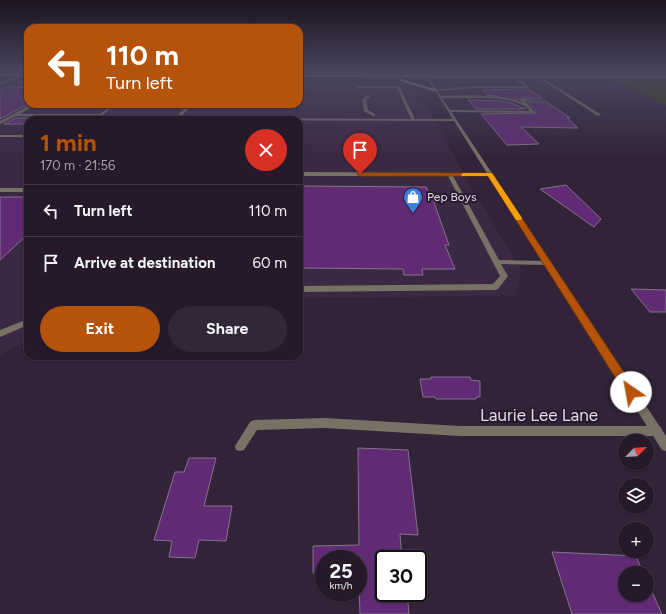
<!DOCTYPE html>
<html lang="en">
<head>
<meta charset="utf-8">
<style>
	:root { --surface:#261a2a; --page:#322736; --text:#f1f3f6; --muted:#a4a1a8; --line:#423847; --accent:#b45309 }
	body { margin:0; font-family:Figtree,sans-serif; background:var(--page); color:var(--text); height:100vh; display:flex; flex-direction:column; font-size:15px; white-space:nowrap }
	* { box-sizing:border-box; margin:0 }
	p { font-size:13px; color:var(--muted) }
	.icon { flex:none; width:22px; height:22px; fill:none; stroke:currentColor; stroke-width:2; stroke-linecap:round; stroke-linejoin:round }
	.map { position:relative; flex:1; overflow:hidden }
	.panel { position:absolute; left:24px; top:116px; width:279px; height:244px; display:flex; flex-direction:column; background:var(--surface); border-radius:12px; box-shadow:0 1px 3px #0004,0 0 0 1px var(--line) }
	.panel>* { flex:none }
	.top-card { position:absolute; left:24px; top:24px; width:279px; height:84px; border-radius:12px; box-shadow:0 1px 3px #0004,0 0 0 1px var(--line); background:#b45309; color:#fff; overflow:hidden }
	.needle { width:26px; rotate:66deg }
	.buttons { position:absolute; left:618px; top:434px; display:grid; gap:8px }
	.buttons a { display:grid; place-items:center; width:36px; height:36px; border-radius:50%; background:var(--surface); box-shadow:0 1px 3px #0004,0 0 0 1px var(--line); font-size:20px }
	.speed { position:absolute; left:315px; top:550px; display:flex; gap:8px; font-size:20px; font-weight:700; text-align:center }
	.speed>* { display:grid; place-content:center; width:52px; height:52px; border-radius:50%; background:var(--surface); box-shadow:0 1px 3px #0004,0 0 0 1px var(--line); line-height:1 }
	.speed small { font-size:10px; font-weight:400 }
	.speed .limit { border:2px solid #111; border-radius:6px; background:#fff; color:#111 }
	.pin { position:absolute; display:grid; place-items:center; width:34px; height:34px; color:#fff; margin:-41px -17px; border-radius:50% 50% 50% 0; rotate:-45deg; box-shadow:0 0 4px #0007 }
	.pin .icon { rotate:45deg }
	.me { position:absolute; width:44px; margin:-22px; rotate:327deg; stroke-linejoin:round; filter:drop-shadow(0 0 3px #0008) }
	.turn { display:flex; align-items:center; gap:14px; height:84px; padding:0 16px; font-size:18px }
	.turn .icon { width:52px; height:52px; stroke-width:2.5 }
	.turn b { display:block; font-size:28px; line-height:34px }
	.round { display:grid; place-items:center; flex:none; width:42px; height:42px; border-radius:21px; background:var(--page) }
	.overview { display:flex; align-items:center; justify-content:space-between; height:68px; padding:0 16px }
	h1 { font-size:24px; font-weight:700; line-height:30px; color:var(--accent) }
	.action { display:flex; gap:8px; margin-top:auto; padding:8px 16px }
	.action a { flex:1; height:46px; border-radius:24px; background:var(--accent); color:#fff; font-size:16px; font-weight:700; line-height:46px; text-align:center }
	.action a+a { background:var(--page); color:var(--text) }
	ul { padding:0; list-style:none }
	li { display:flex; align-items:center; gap:12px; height:52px; padding:0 16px; border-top:1px solid var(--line) }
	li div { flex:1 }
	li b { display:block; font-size:15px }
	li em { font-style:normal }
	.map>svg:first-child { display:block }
</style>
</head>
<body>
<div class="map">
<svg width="666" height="614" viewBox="0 0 666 614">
	<rect width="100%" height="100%" fill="#322338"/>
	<path fill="#3b2843" d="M0,78L28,79V104H299V81L395,82L404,84L415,89L430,112L470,185L522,271L515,296L299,298V120H28V341L0,355Z"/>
	<path fill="#363e00" d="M613,79H666V106Z"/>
	<path fill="#602b74" stroke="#85738c" d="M7,87H28V104L0,119V90Z
		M529,89L542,98H522L519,100L487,95L482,90Z
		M468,100L500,101L511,103L525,109H476Z
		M528,102H547L570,118H567L578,128L521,127L539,144L507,145L481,114L536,113V111Z
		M16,118H28V124H4Z
		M566,185L601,219L594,227L540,189Z
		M299,186L426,187L429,194H431L449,245H445L455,269H422L423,275H404L403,269L299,268Z
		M0,197H28V234L0,260Z
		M631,289L666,290V312H650Z
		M431,377H470L471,380L480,381V397H476V399H436L435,397H423L420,379H431Z
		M358,448L408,450L418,535L400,534L402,559H384V593H407L409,614H360L358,559H324V574L313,573V546L359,545Z
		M189,458H216L204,506H232L226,541L199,540L195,558L169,557L172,541L154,540L175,472H184Z
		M552,552L636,556L643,573H625V595H647V581L662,614H572Z"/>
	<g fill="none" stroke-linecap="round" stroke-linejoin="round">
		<path fill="#787166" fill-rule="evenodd" d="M19,74L22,75L0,85V83Z
			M514,75L528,86V88H475L435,91L433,90L475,86H524L513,77Z
			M538,75L600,114L601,115L598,116L537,77Z
			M21,81H28V83H20Z
			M357,86H399L415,119H454L456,120L454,121L174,120L188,104H192L180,118L411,119L397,88H356Z
			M369,95L370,97L366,99L368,110L375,114V116H373L364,111L362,99Z
			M439,96C467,95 495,94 522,102L520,100L522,99L548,100L525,101L535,112L533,113L449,112L448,110L530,111C513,92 462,100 438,98Z
			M32,104H37L20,114H100L113,104H117L101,116H16L0,124V121Z
			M0,135H28V137H0Z
			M299,172L492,173L493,174L490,176H453L499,260L547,261L551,263L547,265L501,264L508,276L498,289L495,290L299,292V286L493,284L500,276L448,176H299Z
			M0,188H28V192H0Z
			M28,319V325L0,337V330Z
			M325,418L460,426H657L661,427L662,431L661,435L657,436H460L325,428L257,430L244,450L240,451L236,450L235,446L250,422L254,420Z"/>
		<path fill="#787166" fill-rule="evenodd" d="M423,72H425L666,436V451L662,450Z"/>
		<path fill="#c7b9a1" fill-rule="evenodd" d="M0,74H28V76H0Z
			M299,75L666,76V78L299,77Z
			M400,79H402L437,90L434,91L400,81Z"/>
	</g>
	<linearGradient id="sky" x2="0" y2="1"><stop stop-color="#1c131f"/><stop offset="0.46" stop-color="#49455e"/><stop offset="1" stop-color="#49455e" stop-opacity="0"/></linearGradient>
	<rect width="666" height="158" fill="url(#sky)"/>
	<path fill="#b45309" stroke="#753606" d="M358,173H492L635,389L637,392L635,396L631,397L627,396L488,176H360L358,175Z"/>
	<path fill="#f59e0b" d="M464,173H492L522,218L521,220H516L488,176H462L461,174Z"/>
	<defs>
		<g id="shop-pin" transform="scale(1)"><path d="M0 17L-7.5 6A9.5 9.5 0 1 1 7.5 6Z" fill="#3f7fe0" stroke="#281a2e"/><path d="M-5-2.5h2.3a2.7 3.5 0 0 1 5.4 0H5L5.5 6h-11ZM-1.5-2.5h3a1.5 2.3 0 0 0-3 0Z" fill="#fff"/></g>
	</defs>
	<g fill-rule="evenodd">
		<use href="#shop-pin" x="413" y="197"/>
	</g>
	<g text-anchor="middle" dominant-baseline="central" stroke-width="4" stroke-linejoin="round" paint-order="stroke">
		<g font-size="12" fill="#e2d8e6" stroke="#281a2e" text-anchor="start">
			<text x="427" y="197">Pep Boys</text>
		</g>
		<g font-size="17" fill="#e2d8e6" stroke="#281a2e">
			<text x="539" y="415">Laurie Lee Lane</text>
		</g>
	</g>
</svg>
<div class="buttons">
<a><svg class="needle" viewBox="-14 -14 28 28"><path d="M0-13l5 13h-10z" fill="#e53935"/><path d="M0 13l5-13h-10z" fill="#a4a1a8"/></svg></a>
<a><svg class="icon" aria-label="layers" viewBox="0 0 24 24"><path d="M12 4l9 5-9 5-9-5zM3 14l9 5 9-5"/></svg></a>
<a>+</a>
<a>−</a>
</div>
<div class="speed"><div>25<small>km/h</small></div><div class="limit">30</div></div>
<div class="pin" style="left:360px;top:174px;background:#d93025"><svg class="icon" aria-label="arrive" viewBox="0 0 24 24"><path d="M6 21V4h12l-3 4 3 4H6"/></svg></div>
<svg class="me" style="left:631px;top:392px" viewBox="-20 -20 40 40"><circle r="19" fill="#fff"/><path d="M0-13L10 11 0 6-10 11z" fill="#b45309"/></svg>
<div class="top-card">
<div class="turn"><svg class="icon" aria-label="left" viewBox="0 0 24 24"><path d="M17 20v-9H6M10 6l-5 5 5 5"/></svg><div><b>110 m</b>Turn left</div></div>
</div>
<section class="panel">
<div class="overview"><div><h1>1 min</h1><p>170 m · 21:56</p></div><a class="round" style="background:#d93025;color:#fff"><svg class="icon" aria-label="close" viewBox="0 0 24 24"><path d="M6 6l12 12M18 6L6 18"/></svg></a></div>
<ul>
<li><svg class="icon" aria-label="left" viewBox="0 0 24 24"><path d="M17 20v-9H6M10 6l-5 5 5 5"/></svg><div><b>Turn left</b></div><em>110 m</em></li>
<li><svg class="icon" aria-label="arrive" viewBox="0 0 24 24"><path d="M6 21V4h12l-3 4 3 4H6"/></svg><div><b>Arrive at destination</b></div><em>60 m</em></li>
</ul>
<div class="action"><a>Exit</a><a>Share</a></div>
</section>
</div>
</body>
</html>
